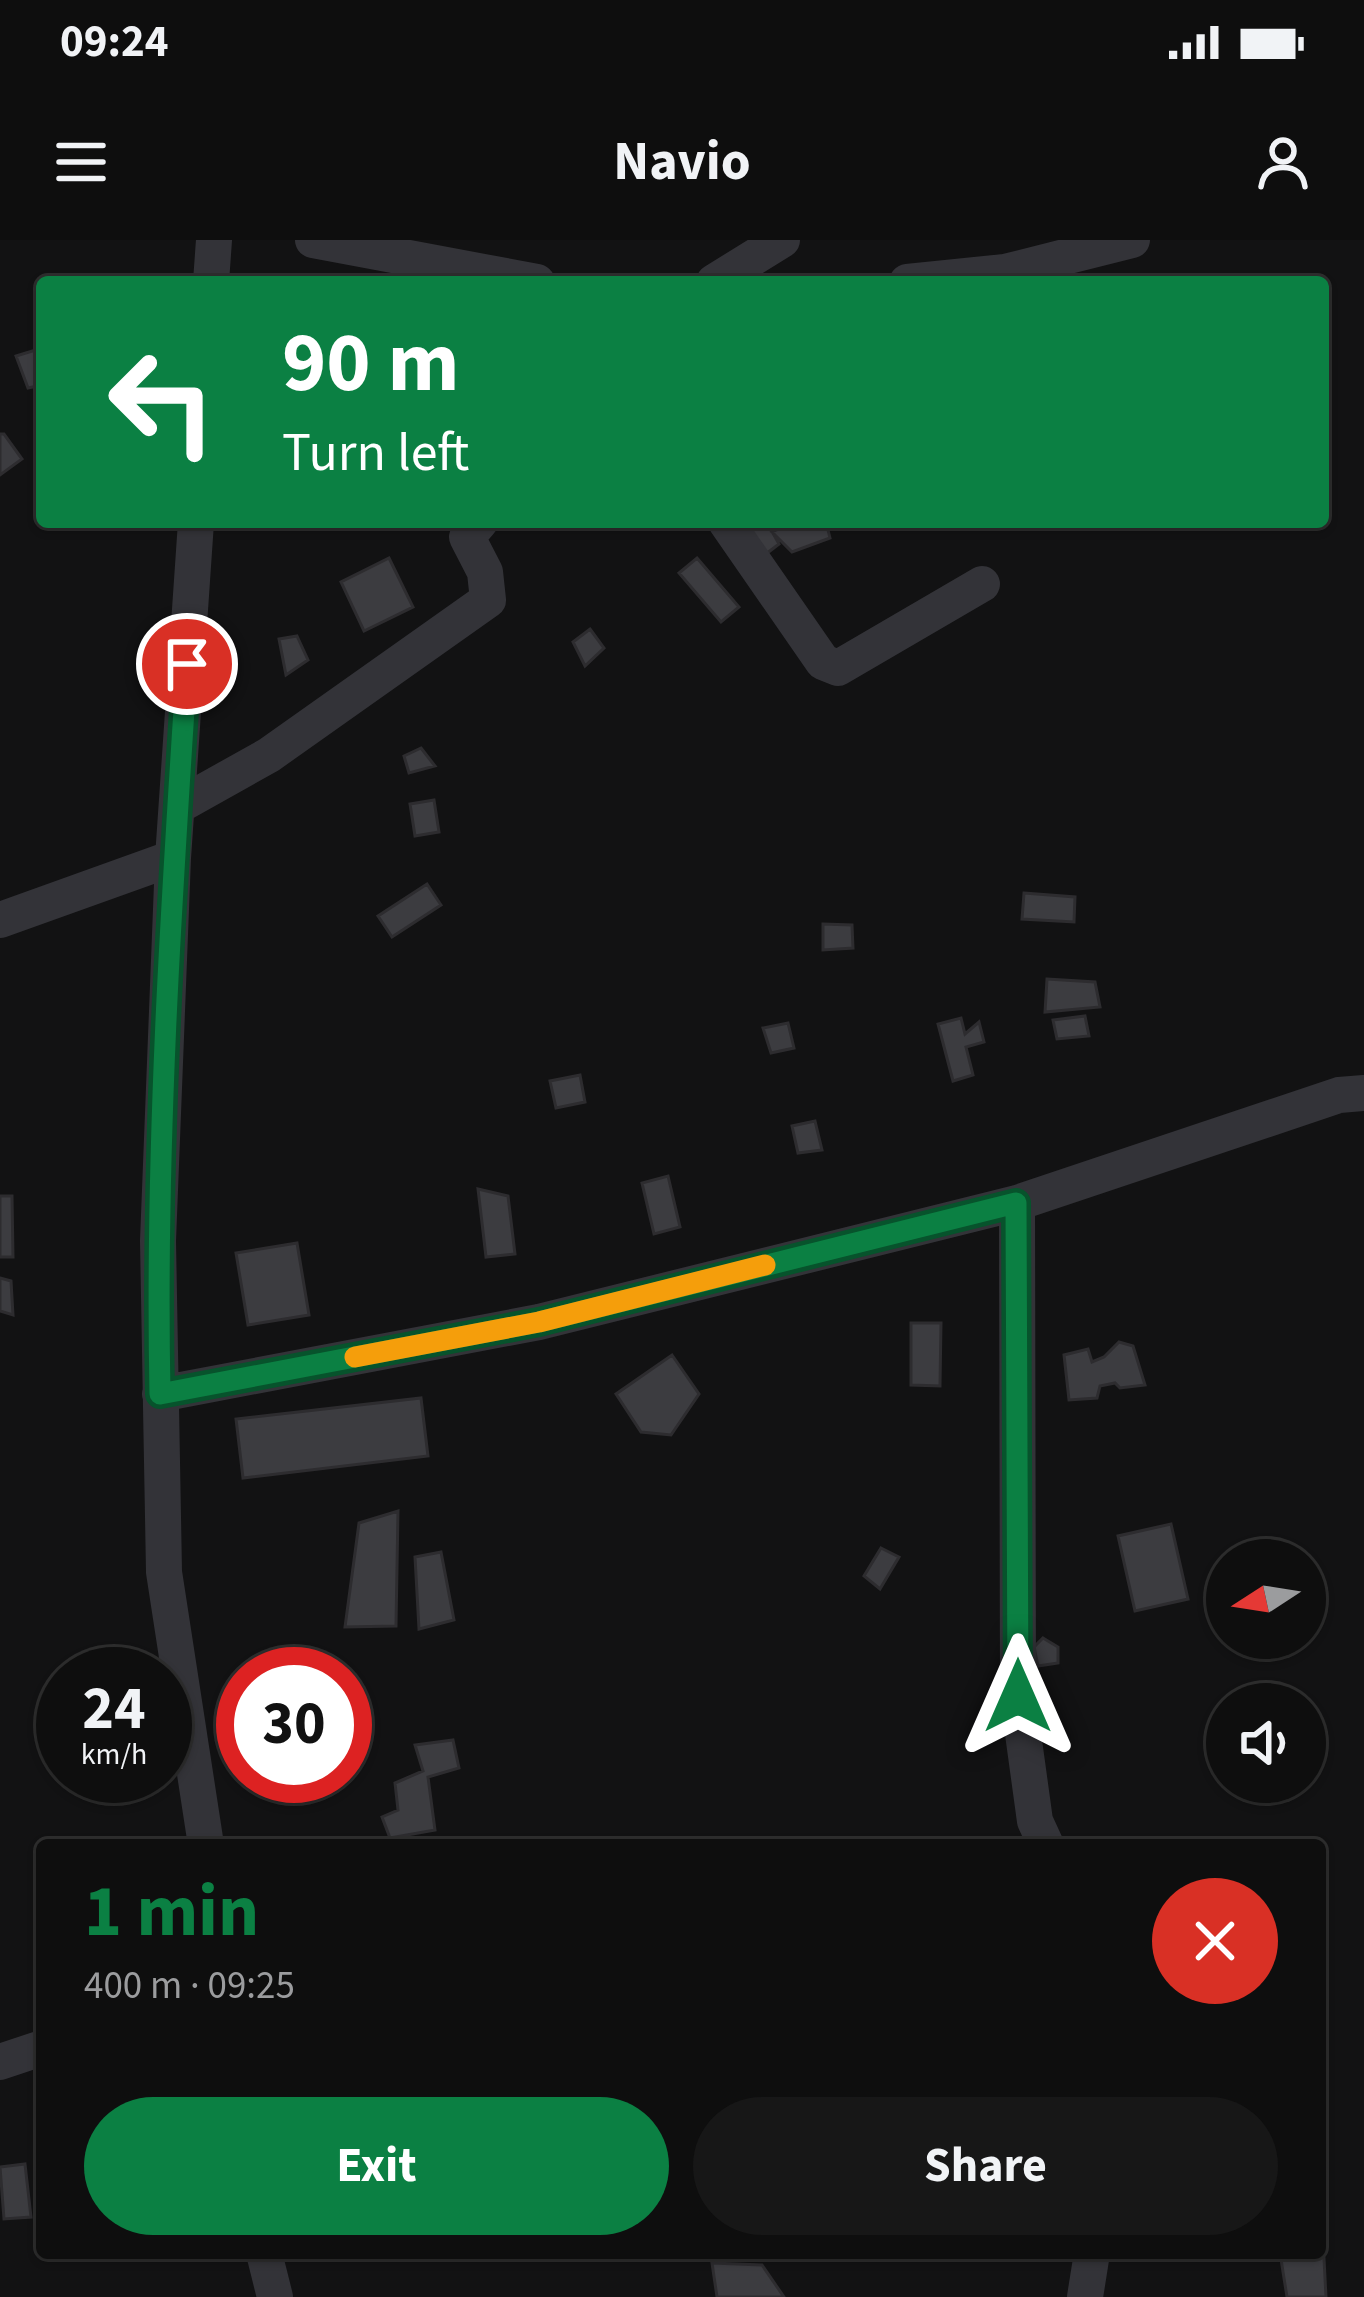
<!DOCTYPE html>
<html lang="en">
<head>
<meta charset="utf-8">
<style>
	:root { --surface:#0e0e0e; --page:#171717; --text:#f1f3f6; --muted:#9b9c9e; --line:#2e2e2e; --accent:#0b8043 }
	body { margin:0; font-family:"Source Sans 3",sans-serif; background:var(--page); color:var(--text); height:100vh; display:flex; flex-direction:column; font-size:45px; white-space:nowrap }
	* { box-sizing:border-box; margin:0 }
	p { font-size:39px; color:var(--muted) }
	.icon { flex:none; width:66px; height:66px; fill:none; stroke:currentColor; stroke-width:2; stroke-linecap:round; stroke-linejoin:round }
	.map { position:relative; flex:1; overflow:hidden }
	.panel { position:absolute; left:36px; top:1599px; width:1290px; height:420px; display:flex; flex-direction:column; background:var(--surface); border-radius:12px; box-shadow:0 3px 9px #0004,0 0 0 3px var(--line) }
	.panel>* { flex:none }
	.guide { position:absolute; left:36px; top:36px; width:1293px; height:252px; border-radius:12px; box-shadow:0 3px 9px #0004,0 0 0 3px var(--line); background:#0b8043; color:#fff; overflow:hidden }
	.needle { width:78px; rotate:258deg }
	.fabs { position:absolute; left:1206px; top:1299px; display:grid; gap:24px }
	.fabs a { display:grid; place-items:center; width:120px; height:120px; border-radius:50%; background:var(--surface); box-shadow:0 3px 9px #0004,0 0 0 3px var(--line); font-size:60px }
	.speed { position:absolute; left:36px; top:1407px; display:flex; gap:24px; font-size:60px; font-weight:700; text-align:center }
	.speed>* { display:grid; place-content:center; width:156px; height:156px; border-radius:50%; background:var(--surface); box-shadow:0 3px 9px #0004,0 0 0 3px var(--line); line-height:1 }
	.speed small { font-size:30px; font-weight:400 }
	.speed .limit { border:18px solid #d22; background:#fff; color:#111 }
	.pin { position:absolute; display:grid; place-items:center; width:102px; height:102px; color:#fff; margin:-51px; border:6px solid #fff; border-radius:50%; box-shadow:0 3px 12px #0007 }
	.me { position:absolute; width:132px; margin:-66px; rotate:0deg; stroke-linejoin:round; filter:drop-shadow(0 0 9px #0008) }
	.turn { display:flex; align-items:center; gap:42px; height:252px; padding:0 48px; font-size:54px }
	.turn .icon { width:156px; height:156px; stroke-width:2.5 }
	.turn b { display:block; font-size:84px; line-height:102px }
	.round { display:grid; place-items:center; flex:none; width:126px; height:126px; border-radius:63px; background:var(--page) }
	.head { display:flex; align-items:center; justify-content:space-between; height:204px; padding:0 48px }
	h1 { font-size:72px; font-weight:700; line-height:90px; color:var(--accent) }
	.cta { display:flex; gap:24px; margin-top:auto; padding:24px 48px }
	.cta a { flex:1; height:138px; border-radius:72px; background:var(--accent); color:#fff; font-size:48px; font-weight:700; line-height:138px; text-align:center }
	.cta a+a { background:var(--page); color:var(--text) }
	.status { display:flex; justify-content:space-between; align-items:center; height:84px; padding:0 60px; background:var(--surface); direction:ltr }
	.status svg { height:33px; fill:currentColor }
	header { display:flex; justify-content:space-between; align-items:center; height:156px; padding:0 48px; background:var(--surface); font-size:54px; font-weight:700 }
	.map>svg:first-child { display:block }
</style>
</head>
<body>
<div class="status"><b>09:24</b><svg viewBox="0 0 49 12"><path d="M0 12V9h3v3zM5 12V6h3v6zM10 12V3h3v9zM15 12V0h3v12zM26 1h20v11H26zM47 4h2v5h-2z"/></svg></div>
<header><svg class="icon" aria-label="menu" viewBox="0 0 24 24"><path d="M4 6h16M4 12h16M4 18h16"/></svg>Navio<svg class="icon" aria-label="person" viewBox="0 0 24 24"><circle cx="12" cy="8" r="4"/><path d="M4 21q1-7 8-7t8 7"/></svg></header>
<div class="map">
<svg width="1364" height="2057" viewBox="0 0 1364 2057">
	<rect width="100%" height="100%" fill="#121213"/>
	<path fill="#3c3c40" stroke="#2d2c2f" stroke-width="3" d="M42,108V145L28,148L16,116Z
		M0,194H4L22,219L0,235Z
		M794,282H826L830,298L792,312L772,292Z
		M769,286L779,304L762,317L745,292Z
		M389,318L413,367L364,391L341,342Z
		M697,318L739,367L721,382L679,333Z
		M590,389L604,408L585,426L573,402Z
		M297,396L308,420L286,435L279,399Z
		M421,508L435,526L409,533L404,516Z
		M434,560L439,592L415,596L410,564Z
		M427,644L441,665L392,697L378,676Z
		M1024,653L1075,657L1074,682L1022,679Z
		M823,684L852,685L853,708L823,710Z
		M1047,739L1095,742L1100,767L1045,772Z
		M1085,776L1089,796L1057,799L1053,780Z
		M961,778L965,794L979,782L984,802L966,807L973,835L953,841L938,784Z
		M788,783L794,808L771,813L763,788Z
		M580,835L585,862L556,868L550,841Z
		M815,881L822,910L798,913L792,886Z
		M668,936L680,987L654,994L642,943Z
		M478,949L508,956L515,1014L486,1017Z
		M0,956H12L13,1017H0Z
		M297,1003L309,1075L248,1085L236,1013Z
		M0,1038L11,1041L13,1075L0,1071Z
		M911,1083H941L940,1146L911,1145Z
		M1119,1102L1133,1106L1145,1145L1120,1148L1115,1143L1100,1146L1097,1158L1069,1160L1064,1115L1088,1109L1092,1122L1104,1117Z
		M672,1115L699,1154L671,1195L641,1192L616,1154Z
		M421,1158L428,1216L243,1238L236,1179Z
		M398,1271L396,1386L345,1387L359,1283Z
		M1171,1284L1188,1359L1135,1371L1118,1296Z
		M881,1308L899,1317L880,1349L864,1336Z
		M441,1312L454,1380L419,1389L415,1317Z
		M1043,1398L1058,1407V1423L1038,1426L1034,1407Z
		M453,1500L459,1528L428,1537L435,1590L390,1598L382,1577L398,1570L395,1543L423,1531L415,1505Z
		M25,1924L31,1977L4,1979L0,1927Z
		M1321,1960L1326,2057H1287L1280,2013H1320Z
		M712,2023L762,2025L784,2057H717Z"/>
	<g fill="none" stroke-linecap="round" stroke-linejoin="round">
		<path stroke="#333338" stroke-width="36" d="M313,0L537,42
			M211,42L214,0
			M714,42L782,0
			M907,42L1005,32L1132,0
			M196,282L173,618L158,1001L164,1332L206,1605
			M726,282L823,422L838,428L982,344
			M178,566L269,515L488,360L485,332L467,297L480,282
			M0,680L173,618
			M1017,963L1018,1457L1035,1581L1046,1605
			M160,1154L539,1082L1017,963L1339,855L1364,853
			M0,1822L42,1808
			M264,2013L275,2057
			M1085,2057L1092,2013"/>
	</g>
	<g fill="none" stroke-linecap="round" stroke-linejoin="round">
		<g stroke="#07532c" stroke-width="30">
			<path id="route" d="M187,424C171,667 155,910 160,1154L539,1082L1016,963L1018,1456"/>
		</g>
		<use href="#route" stroke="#0b8043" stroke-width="21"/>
		<path stroke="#f59e0b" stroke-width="21" d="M355,1117L539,1082L765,1025"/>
	</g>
</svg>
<div class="fabs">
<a><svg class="needle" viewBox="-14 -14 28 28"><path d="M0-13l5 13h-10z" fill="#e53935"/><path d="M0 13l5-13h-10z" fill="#9b9c9e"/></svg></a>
<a><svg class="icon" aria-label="sound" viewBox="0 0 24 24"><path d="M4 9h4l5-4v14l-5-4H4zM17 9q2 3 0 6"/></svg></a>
</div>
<div class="speed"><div>24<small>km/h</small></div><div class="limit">30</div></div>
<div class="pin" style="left:187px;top:424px;background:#d93025"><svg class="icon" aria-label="arrive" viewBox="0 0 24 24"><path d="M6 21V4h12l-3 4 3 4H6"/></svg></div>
<svg class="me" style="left:1018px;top:1456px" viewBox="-20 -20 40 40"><path d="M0-17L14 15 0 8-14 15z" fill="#0b8043" stroke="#fff" stroke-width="4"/></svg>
<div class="guide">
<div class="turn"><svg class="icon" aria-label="left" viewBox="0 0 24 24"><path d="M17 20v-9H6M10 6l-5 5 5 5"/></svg><div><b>90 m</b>Turn left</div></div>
</div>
<section class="panel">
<div class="head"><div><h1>1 min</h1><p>400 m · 09:25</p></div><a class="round" style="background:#d93025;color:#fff"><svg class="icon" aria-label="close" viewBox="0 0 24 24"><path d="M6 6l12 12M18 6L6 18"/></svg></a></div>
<div class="cta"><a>Exit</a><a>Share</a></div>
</section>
</div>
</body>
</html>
